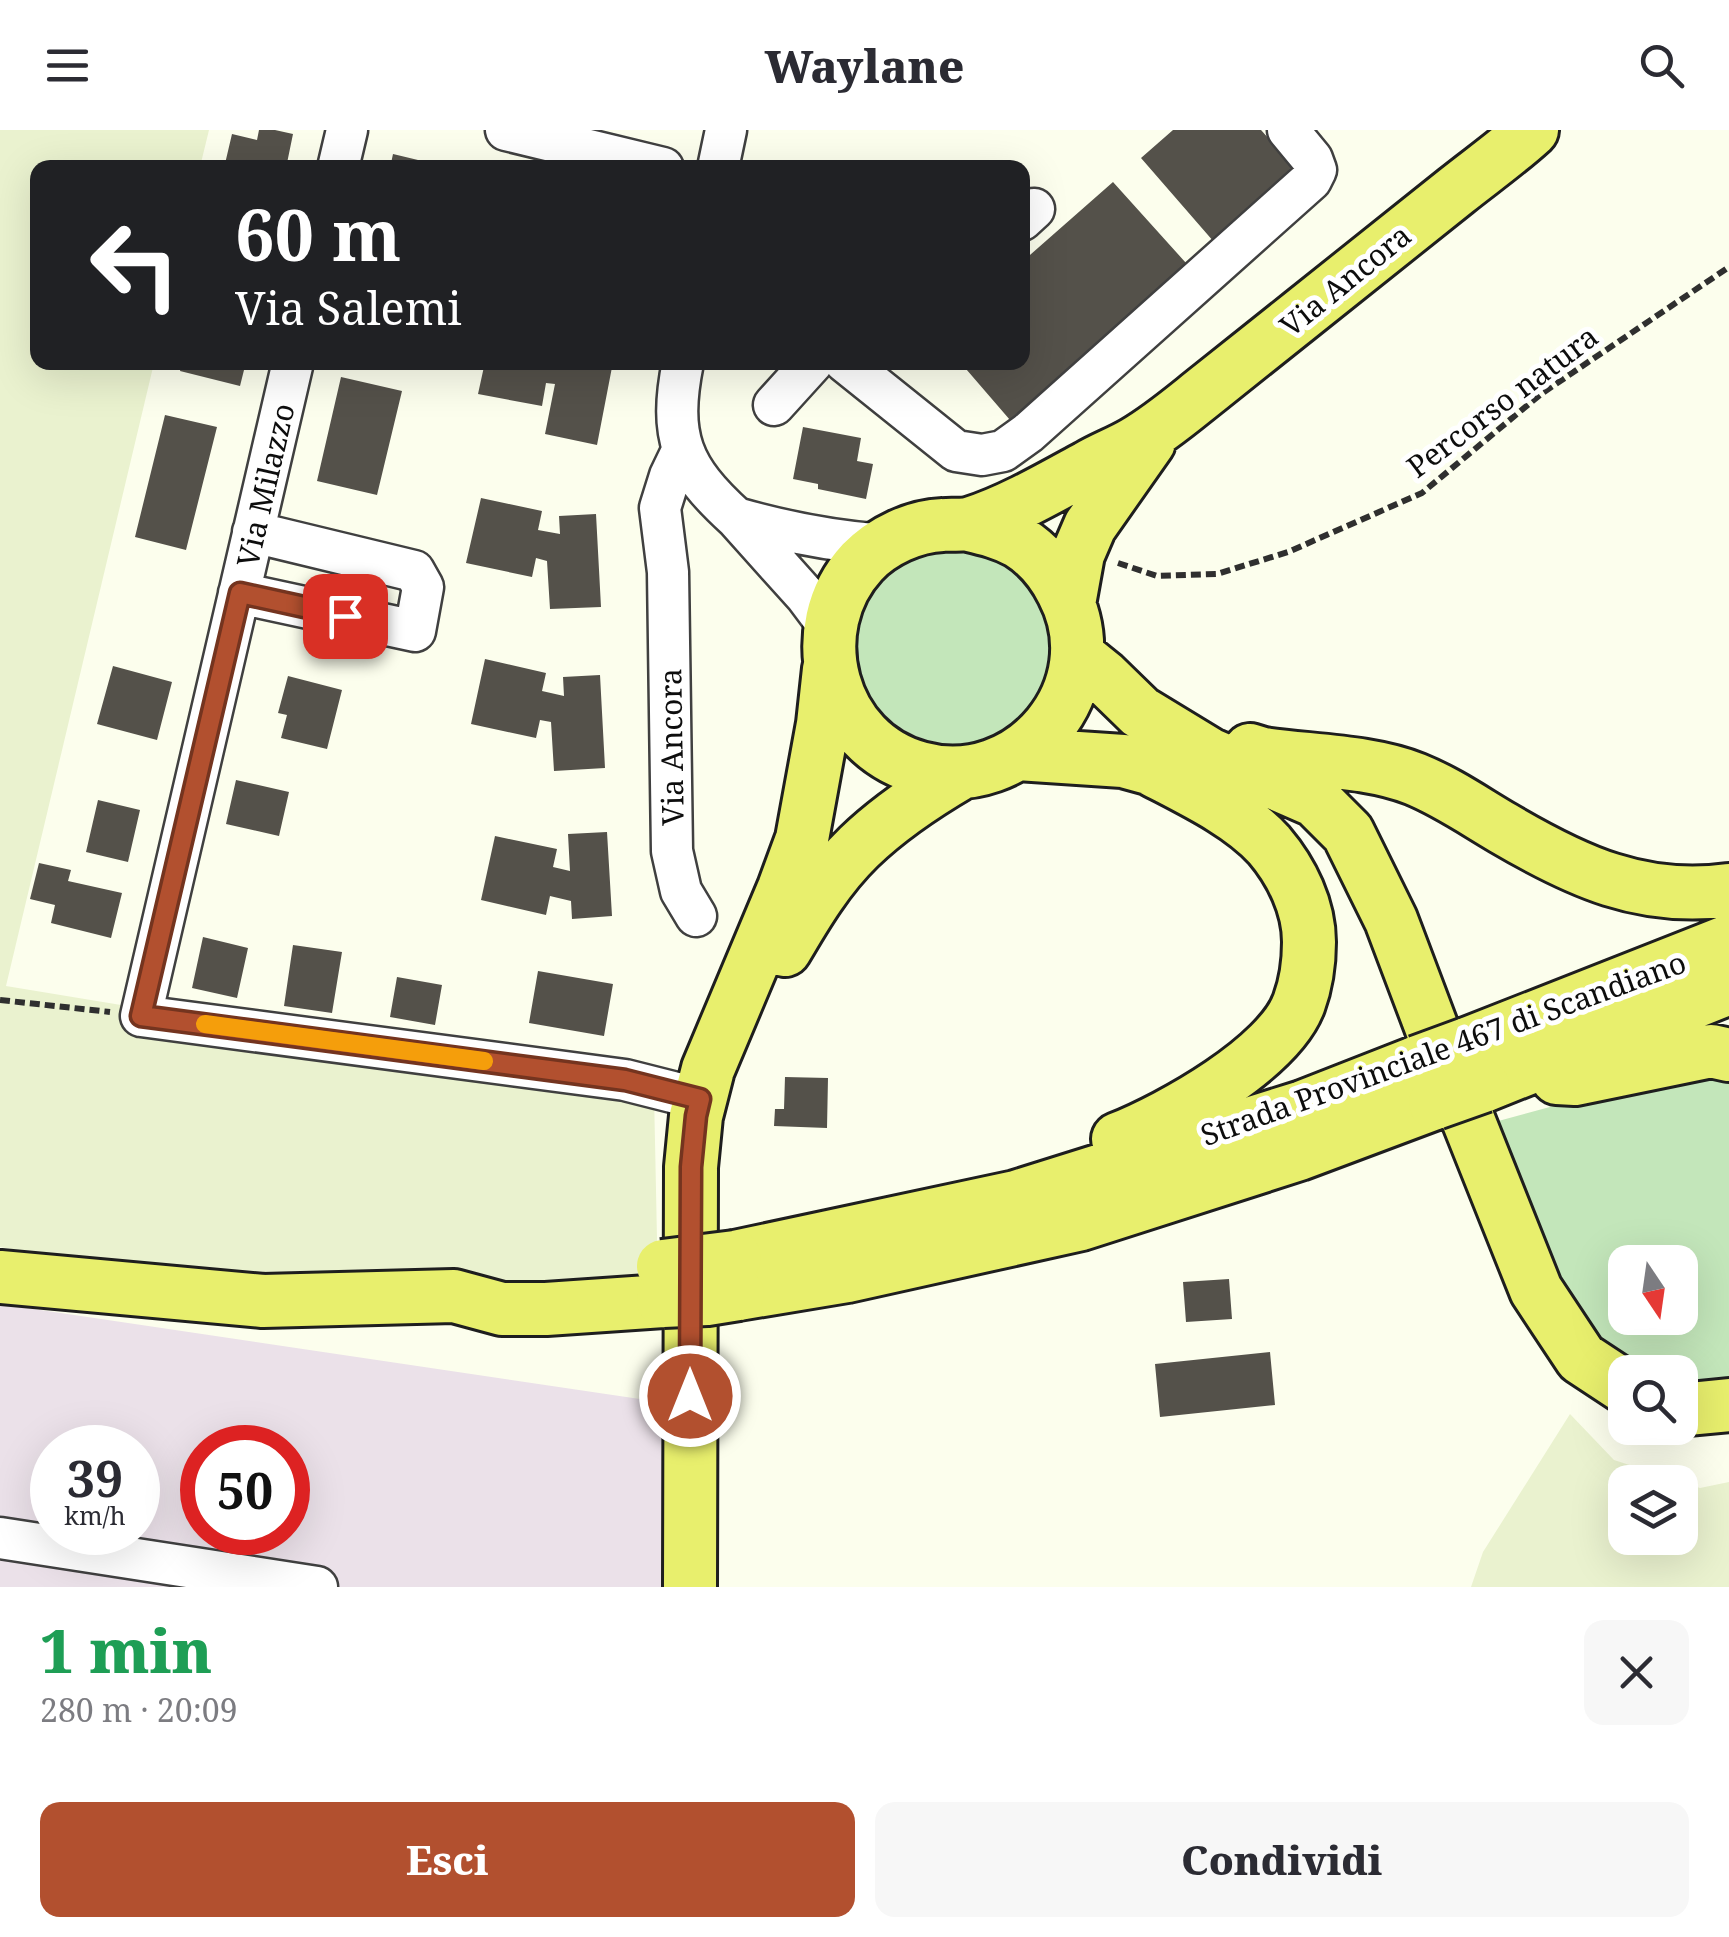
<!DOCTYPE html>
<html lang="it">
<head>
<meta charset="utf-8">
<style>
	:root { --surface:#fff; --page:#f7f7f7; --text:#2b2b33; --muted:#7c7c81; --accent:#b2502f }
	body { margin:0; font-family:"Noto Serif",serif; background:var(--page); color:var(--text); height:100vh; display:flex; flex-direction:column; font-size:38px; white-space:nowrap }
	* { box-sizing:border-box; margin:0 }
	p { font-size:32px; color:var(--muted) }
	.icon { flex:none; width:55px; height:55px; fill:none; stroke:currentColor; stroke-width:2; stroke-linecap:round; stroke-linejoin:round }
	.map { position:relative; height:1457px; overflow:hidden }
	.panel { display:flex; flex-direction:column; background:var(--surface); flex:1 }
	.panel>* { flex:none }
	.hud { position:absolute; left:30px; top:30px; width:1000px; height:210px; border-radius:20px; box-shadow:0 10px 40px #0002; background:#202124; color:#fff; overflow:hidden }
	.needle { width:65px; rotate:167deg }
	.controls { position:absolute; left:1608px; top:1115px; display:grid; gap:20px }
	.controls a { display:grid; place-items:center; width:90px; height:90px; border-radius:20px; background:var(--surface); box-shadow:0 10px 40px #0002; font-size:50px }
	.speed { position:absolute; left:30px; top:1295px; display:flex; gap:20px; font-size:50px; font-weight:700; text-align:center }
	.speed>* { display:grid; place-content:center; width:130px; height:130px; border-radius:50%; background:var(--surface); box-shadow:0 10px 40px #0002; line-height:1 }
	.speed small { font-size:25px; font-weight:400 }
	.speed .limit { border:15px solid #d22; background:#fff; color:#111 }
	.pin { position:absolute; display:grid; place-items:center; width:85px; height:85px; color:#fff; margin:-42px; border-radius:20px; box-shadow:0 5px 15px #0006 }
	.me { position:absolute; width:110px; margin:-55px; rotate:0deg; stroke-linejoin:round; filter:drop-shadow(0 0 8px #0008) }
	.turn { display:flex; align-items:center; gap:35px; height:210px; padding:0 40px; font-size:45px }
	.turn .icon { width:130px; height:130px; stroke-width:2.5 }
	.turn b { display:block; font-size:70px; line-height:85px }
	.round { display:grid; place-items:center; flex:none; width:105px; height:105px; border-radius:20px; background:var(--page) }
	.headline { display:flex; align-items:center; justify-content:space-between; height:170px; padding:0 40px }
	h1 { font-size:60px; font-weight:800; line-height:75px; color:#1e9e55 }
	.cta { display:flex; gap:20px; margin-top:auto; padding:20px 40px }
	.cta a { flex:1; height:115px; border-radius:20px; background:var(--accent); color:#fff; font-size:40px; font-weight:800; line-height:115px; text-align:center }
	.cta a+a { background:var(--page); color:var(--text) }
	header { display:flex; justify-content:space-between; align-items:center; height:130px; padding:0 40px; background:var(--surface); font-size:45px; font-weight:800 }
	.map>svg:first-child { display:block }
</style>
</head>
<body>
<header><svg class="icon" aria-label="menu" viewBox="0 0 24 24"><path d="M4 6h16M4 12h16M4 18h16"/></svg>Waylane<svg class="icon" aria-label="search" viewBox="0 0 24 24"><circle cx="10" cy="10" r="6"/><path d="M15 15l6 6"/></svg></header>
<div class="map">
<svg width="1729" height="1457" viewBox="0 0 1729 1457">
	<rect width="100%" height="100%" fill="#fcfeed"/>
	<path fill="#ebe1e9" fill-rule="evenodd" d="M0,1174L660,1272L666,1457H0ZM52,1318H138V1402H52ZM202,1318H288V1402H202Z"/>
	<path fill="#eaf2cf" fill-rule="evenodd" d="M0,0H209L200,37L38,38V232L154,233L6,856L654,963L658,1157L468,1167L69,1129L0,1117Z
		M1570,1284L1614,1330L1700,1358L1729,1352V1457H1471L1483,1422ZM1625,1352H1680V1408H1625Z"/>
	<path fill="#c3e6ba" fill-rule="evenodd" d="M857 517a97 97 0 1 1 194 0a97 97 0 1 1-194 0Z
		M1729,939V1254L1701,1258L1680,1251V1242H1653L1643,1239L1593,1210L1559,1150L1491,993L1653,949ZM1625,1132H1680V1188H1625Z"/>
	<path fill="#54514a" d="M259,0H275L293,4L286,38H224L232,4L257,10Z
		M1173,0H1261L1297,40L1214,112L1141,28Z
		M393,24L418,30L416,38H390Z
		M1113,52L1186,133L1010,290L960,232H1022V132Z
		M182,232H246L240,256L180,241Z
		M485,232H613L597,315L545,304L555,254L546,253L542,276L478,264Z
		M341,247L402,261L377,365L317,351Z
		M165,285L217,297L186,420L135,407Z
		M803,297L861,308L857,331L873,334L866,369L818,359V354L793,349Z
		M481,368L542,381L538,400L560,404L559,386L596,384L601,477L550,479L547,431L536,428L532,447L466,433Z
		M485,529L546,543L542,561L564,566L563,547L600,545L605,638L554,641L551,592L540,590L536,608L471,594Z
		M113,536L172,552L157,610L97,594Z
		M288,546L342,560L327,619L281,608L287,585L278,583Z
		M236,650L289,662L279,706L226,694Z
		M98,670L140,680L128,732L86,722Z
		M607,702L612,786L572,789L571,771L550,766L546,785L481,770L495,706L557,719L553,737L570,741L568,704Z
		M39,733L71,740L68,751L122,763L111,808L51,793L55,775L30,769Z
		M203,807L248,818L237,868L192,858Z
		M293,815L342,822L332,883L284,876Z
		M538,841L613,854L604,906L529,893Z
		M397,847L442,855L435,895L390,887Z
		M785,947L828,948L827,998L774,996L775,979H784Z
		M1229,1149L1232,1189L1186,1192L1183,1152Z
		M1270,1222L1275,1275L1160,1287L1155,1234Z"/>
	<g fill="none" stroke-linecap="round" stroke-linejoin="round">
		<g stroke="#404040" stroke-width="45">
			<path id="minor" d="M506,0L663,38
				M338,38L347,0
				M718,38L726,0
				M1022,90L1034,79
				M293,232L141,886L625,950L700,969
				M683,232C668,307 681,338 736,388
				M845,232L956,321L982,325L1003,321L1028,303L1311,50L1316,40L1312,29L1288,0
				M774,275L813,232
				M683,319L670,346L660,378L668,442L672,721L681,761L696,786
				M239,463L415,501L423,457L414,441L253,402
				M830,498L806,466L736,388C785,402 832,411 883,415
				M0,1408L317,1457"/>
		</g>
		<g stroke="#1e1e1e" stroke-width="58">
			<path id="major" d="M969,395C986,399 1003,403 1019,412C1038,424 1053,442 1063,462C1113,557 1022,666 920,638C830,614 800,499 862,432C882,411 914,396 943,395C953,394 963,396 972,393C1010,381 1053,356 1088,337C1103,328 1120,322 1135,313C1161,298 1184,278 1208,259C1239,234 1271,209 1302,184C1353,143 1404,102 1456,61C1481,41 1508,22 1532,0
				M1069,474L1078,424L1090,396L1149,312
				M1077,525L1103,546L1140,582L1209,624L1316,671L1348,703L1391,790L1434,904L1536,1160L1581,1228L1625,1257
				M1250,620L1263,624C1311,631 1371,631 1415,649C1447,662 1474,681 1503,698C1576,741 1642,772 1729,760
				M1018,624L1123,631L1185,648
				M785,820C806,784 828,747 859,717C889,688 925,664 961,643
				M1467,914L1729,811
				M1557,948L1575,949L1711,921L1729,925
				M1483,956L1729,858
				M1118,1009C1171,988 1279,928 1299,873C1306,854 1309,832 1309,812C1309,777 1292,742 1269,715C1240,683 1191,660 1153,640
				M735,1127L1016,1067L1303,977L1418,932
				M0,1147L263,1171L454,1166L502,1179H546L663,1171
				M738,1164L847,1146L1081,1094L1299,1024L1435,973
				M1680,1276L1689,1279L1729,1275
				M690,1457L691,1037L696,986L708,939L784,758L802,709L823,594L829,539"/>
		</g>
		<path stroke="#2f2f2f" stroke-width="6" stroke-dasharray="10 5" stroke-linecap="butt" d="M1118,433L1157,446L1217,444L1288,422L1422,363L1541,264L1729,137
			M0,870L110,882"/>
		<use href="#minor" stroke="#fff" stroke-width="40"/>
		<use href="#major" stroke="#e8ef6d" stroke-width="52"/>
		<g stroke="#1e1e1e" stroke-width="58" stroke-linecap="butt">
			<path id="major-bridge" d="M1418,932L1467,914
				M1435,973L1483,956
				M663,1136L735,1127
				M663,1171L707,1169L738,1164"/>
		</g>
		<use href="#major-bridge" stroke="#e8ef6d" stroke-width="52"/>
	</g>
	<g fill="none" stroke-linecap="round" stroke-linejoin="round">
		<g stroke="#74341f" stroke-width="25">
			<path id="route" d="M345,486L240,463L141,886L625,950L700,969L696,986L691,1037L690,1266"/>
		</g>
		<use href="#route" stroke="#b2502f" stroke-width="18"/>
		<path stroke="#f59e0b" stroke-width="18" d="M205,894L484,931"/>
	</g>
	<g text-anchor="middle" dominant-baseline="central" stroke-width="10" stroke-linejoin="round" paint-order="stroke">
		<g font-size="30" fill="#0d0d0d" stroke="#fff">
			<text transform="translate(1345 150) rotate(-39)">Via Ancora</text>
			<text transform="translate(1502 271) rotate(-37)">Percorso natura</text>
			<text transform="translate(265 355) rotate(-77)">Via Milazzo</text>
			<text transform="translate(671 617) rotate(-91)">Via Ancora</text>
			<text transform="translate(1443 918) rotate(-20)">Strada Provinciale 467 di Scandiano</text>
		</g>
	</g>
</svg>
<div class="controls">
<a><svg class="needle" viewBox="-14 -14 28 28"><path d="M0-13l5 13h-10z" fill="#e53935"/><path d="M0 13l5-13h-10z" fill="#7c7c81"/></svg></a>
<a><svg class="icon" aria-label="search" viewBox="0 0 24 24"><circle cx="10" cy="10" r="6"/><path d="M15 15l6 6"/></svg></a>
<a><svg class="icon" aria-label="layers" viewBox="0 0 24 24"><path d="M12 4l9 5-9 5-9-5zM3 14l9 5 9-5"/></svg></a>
</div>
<div class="speed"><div>39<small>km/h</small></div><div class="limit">50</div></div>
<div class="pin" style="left:345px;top:486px;background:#d93025"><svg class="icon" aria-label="arrive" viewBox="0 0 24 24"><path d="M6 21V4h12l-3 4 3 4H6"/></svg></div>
<svg class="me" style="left:690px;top:1266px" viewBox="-20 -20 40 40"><circle r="17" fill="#b2502f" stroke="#fff" stroke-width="3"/><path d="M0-11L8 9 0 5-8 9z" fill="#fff"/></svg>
<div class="hud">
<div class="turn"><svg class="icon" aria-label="left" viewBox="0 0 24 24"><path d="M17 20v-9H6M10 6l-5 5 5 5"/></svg><div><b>60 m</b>Via Salemi</div></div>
</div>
</div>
<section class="panel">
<div class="headline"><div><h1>1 min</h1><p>280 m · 20:09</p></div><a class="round"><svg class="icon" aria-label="close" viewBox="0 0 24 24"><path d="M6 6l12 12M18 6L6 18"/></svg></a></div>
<div class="cta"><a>Esci</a><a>Condividi</a></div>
</section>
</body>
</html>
